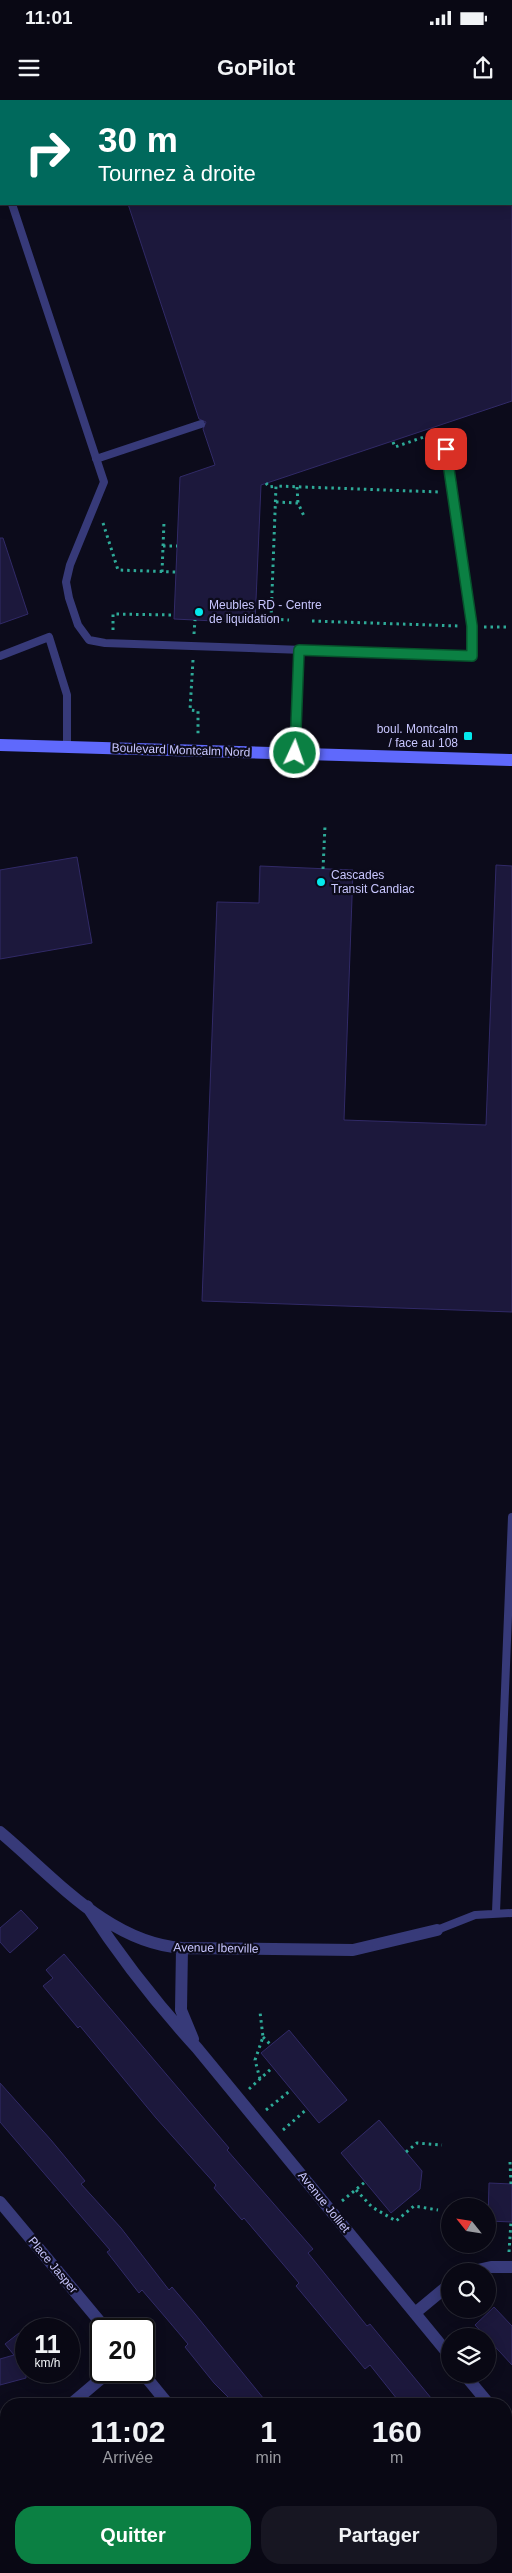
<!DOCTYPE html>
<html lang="fr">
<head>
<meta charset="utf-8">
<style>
	:root { --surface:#090814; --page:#171622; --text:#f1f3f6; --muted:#999aa0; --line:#292934; --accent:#0b8043 }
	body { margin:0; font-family:Helvetica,sans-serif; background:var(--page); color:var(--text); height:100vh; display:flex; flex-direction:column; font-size:19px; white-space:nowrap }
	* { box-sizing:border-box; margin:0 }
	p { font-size:16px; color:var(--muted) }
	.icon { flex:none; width:28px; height:28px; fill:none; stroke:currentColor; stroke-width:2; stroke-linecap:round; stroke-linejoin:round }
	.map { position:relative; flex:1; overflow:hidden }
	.sheet { position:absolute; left:0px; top:2298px; width:512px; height:176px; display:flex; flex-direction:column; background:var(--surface); border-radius:20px 20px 0 0; box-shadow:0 2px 12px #0003,0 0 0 1px var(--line) }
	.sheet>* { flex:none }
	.banner { position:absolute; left:0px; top:0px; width:512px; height:105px; box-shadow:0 2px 12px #0003,0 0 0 1px var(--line); background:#00695c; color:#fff; overflow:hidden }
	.needle { width:32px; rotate:300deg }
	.controls { position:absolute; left:441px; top:2098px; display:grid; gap:10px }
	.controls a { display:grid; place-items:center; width:55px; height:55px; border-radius:50%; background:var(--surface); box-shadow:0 2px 12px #0003,0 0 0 1px var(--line); font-size:25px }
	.speed { position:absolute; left:15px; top:2218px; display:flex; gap:10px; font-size:25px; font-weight:700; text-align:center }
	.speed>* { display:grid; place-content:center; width:65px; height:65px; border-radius:50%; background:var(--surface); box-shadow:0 2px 12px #0003,0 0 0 1px var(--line); line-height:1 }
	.speed small { font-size:12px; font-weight:400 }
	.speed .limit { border:2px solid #111; border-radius:8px; background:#fff; color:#111 }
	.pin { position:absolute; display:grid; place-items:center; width:42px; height:42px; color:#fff; margin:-21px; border-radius:10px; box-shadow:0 2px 8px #0006 }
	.me { position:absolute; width:55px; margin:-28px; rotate:3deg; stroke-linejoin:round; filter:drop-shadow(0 0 4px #0008) }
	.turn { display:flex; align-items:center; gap:18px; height:105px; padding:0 15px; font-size:22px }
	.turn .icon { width:65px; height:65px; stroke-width:2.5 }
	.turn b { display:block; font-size:35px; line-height:42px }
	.eta { display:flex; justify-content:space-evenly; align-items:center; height:85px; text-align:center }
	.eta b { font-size:30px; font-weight:600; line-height:35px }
	.button { display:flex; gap:10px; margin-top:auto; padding:10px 15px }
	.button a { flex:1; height:58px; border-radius:20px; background:var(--accent); color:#fff; font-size:20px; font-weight:600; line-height:58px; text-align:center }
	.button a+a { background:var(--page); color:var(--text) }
	.status { display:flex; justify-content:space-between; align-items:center; height:35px; padding:0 25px; background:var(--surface); direction:ltr }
	.status svg { height:14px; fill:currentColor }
	header { display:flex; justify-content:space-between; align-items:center; height:65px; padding:0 15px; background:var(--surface); font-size:22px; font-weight:600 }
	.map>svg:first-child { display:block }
</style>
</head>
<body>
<div class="status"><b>11:01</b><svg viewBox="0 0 49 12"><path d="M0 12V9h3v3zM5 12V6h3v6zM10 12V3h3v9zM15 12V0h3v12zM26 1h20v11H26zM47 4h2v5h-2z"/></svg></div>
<header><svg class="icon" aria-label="menu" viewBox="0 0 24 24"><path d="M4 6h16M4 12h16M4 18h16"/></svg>GoPilot<svg class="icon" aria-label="share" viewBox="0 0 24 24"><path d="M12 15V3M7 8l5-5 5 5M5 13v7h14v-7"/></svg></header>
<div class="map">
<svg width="512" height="2473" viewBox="0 0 512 2473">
	<rect width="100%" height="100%" fill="#0c0b1b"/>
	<path fill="#1c183c" stroke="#312a67" d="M128,104H512V301L261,385L255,523L174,519L180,377L215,365L203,329L206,322L199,319Z
		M0,438H3L28,514L0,524Z
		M77,757L92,843L0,859V770Z
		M496,765L512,766V1212L202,1201L217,802L259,803L260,766L353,770L344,1020L486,1025Z
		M21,1810L38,1828L10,1853L0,1842V1828Z
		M64,1854L229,2048L227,2050L313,2149L308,2153L367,2226L370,2224L436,2304H401L370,2265L365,2269L296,2186L299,2183L244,2118L242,2120L214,2088L216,2085L156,2018L80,1926L78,1928L43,1886L53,1878L46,1870Z
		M289,1930L347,2000L319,2023L261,1953Z
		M0,1983L51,2040L85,2081L81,2084L121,2128L169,2190L172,2187L195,2214L268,2304H235L214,2283L185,2247L188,2244L166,2218L142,2190L139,2193L107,2152L110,2150L0,2022Z
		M379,2020L422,2071L420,2089L391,2113L341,2053Z
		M489,2083L512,2084V2122L488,2121Z
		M494,2207L512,2226V2265L475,2225Z
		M19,2233L26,2242V2278L0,2285V2259L14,2255L5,2244Z"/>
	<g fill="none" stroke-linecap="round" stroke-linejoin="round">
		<path stroke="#2eaa98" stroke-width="3" stroke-dasharray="2.5 4" stroke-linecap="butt" d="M393,342L395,347L444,330L446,336
			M266,383L269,387L276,386
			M297,387L298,403
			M276,402L298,403L304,416
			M103,423L118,470L176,472
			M163,446H177
			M162,472L164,422
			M255,518L289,520
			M271,519L276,386L440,392
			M312,521L459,526
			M484,527H508
			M113,530V514L174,515
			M194,534L195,520
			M193,560L190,610L198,611V637
			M323,769L325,726
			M263,1937L271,1945
			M260,1979L255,1960L263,1937L260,1912
			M249,1989L272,1968
			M266,2010L291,1990
			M283,2030L307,2009
			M406,2052L417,2043L442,2045
			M510,2062L511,2084
			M356,2090L372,2107L396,2121L414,2106L438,2110
			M342,2101L365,2082
			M509,2152L511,2122"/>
		<path stroke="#373a79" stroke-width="8" d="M0,66L1,70
			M12,104L104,382L70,465L66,482L69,498L78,525L89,540L105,543L472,556V526L446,349
			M96,359L201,324
			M0,556L49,537L67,595V646
			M295,653L299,550
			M496,1812L512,1417
			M437,1830L475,1815L512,1813"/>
		<path stroke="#373a79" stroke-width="12" d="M0,1732C53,1776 108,1843 182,1848L353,1850L437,1830
			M87,1806C120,1857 156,1903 197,1948L450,2256
			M182,1848L181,1910L193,1939
			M0,2102L106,2229
			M473,2171L491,2167H512
			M415,2213L450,2184
			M141,2271L168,2304
			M464,2274L489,2304
			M71,2304L110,2271
			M506,2325L512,2333
			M0,2334L6,2333
			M303,2468L307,2473"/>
		<path stroke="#5f69fc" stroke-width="12" d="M0,645L512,660"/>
	</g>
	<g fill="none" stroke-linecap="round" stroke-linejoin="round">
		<g stroke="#07532c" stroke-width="12">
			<path id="route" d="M295,653L299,550L472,556V526L446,349"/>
		</g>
		<use href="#route" stroke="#0b8043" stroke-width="9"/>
	</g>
	<g fill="#04e9ec" stroke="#0c0b1b" stroke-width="2">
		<circle cx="199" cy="512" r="5"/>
		<rect x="463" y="631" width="10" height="10" rx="2.5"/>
		<circle cx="321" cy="782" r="5"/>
	</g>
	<g text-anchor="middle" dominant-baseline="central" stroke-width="4.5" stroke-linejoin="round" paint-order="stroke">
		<g font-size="12" fill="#c8c6fe" stroke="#0c0b1b" text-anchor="start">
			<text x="209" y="505">Meubles RD - Centre<tspan x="209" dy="14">de liquidation</tspan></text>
			<text x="458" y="629" text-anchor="end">boul. Montcalm<tspan x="458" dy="14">/ face au 108</tspan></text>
			<text x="331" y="775">Cascades<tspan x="331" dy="14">Transit Candiac</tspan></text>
		</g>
		<g font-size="12" fill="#c8c6fe" stroke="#0c0b1b">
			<text transform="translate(181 650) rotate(2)">Boulevard Montcalm Nord</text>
			<text transform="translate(216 1848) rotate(1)">Avenue Iberville</text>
			<text transform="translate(324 2102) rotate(51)">Avenue Jolliet</text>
			<text transform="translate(53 2165) rotate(50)">Place Jasper</text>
		</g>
	</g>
</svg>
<div class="controls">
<a><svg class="needle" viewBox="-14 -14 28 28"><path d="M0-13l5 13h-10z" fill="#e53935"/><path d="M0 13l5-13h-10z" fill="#999aa0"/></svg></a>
<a><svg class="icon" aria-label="search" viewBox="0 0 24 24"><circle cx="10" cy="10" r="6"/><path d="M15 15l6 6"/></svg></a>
<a><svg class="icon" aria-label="layers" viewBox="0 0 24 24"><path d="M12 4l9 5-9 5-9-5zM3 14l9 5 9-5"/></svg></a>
</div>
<div class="speed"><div>11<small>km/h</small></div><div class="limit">20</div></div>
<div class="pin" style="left:446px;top:349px;background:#d93025"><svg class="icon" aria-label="arrive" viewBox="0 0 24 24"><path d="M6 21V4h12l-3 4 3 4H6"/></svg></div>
<svg class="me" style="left:295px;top:653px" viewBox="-20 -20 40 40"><circle r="17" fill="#0b8043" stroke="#fff" stroke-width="3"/><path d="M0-11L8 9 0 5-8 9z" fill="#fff"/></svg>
<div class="banner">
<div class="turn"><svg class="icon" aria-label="right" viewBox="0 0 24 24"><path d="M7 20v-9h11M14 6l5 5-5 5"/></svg><div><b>30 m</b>Tournez à droite</div></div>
</div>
<section class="sheet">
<div class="eta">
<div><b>11:02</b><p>Arrivée</p></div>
<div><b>1</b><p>min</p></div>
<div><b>160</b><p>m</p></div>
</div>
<div class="button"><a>Quitter</a><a>Partager</a></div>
</section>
</div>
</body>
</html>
